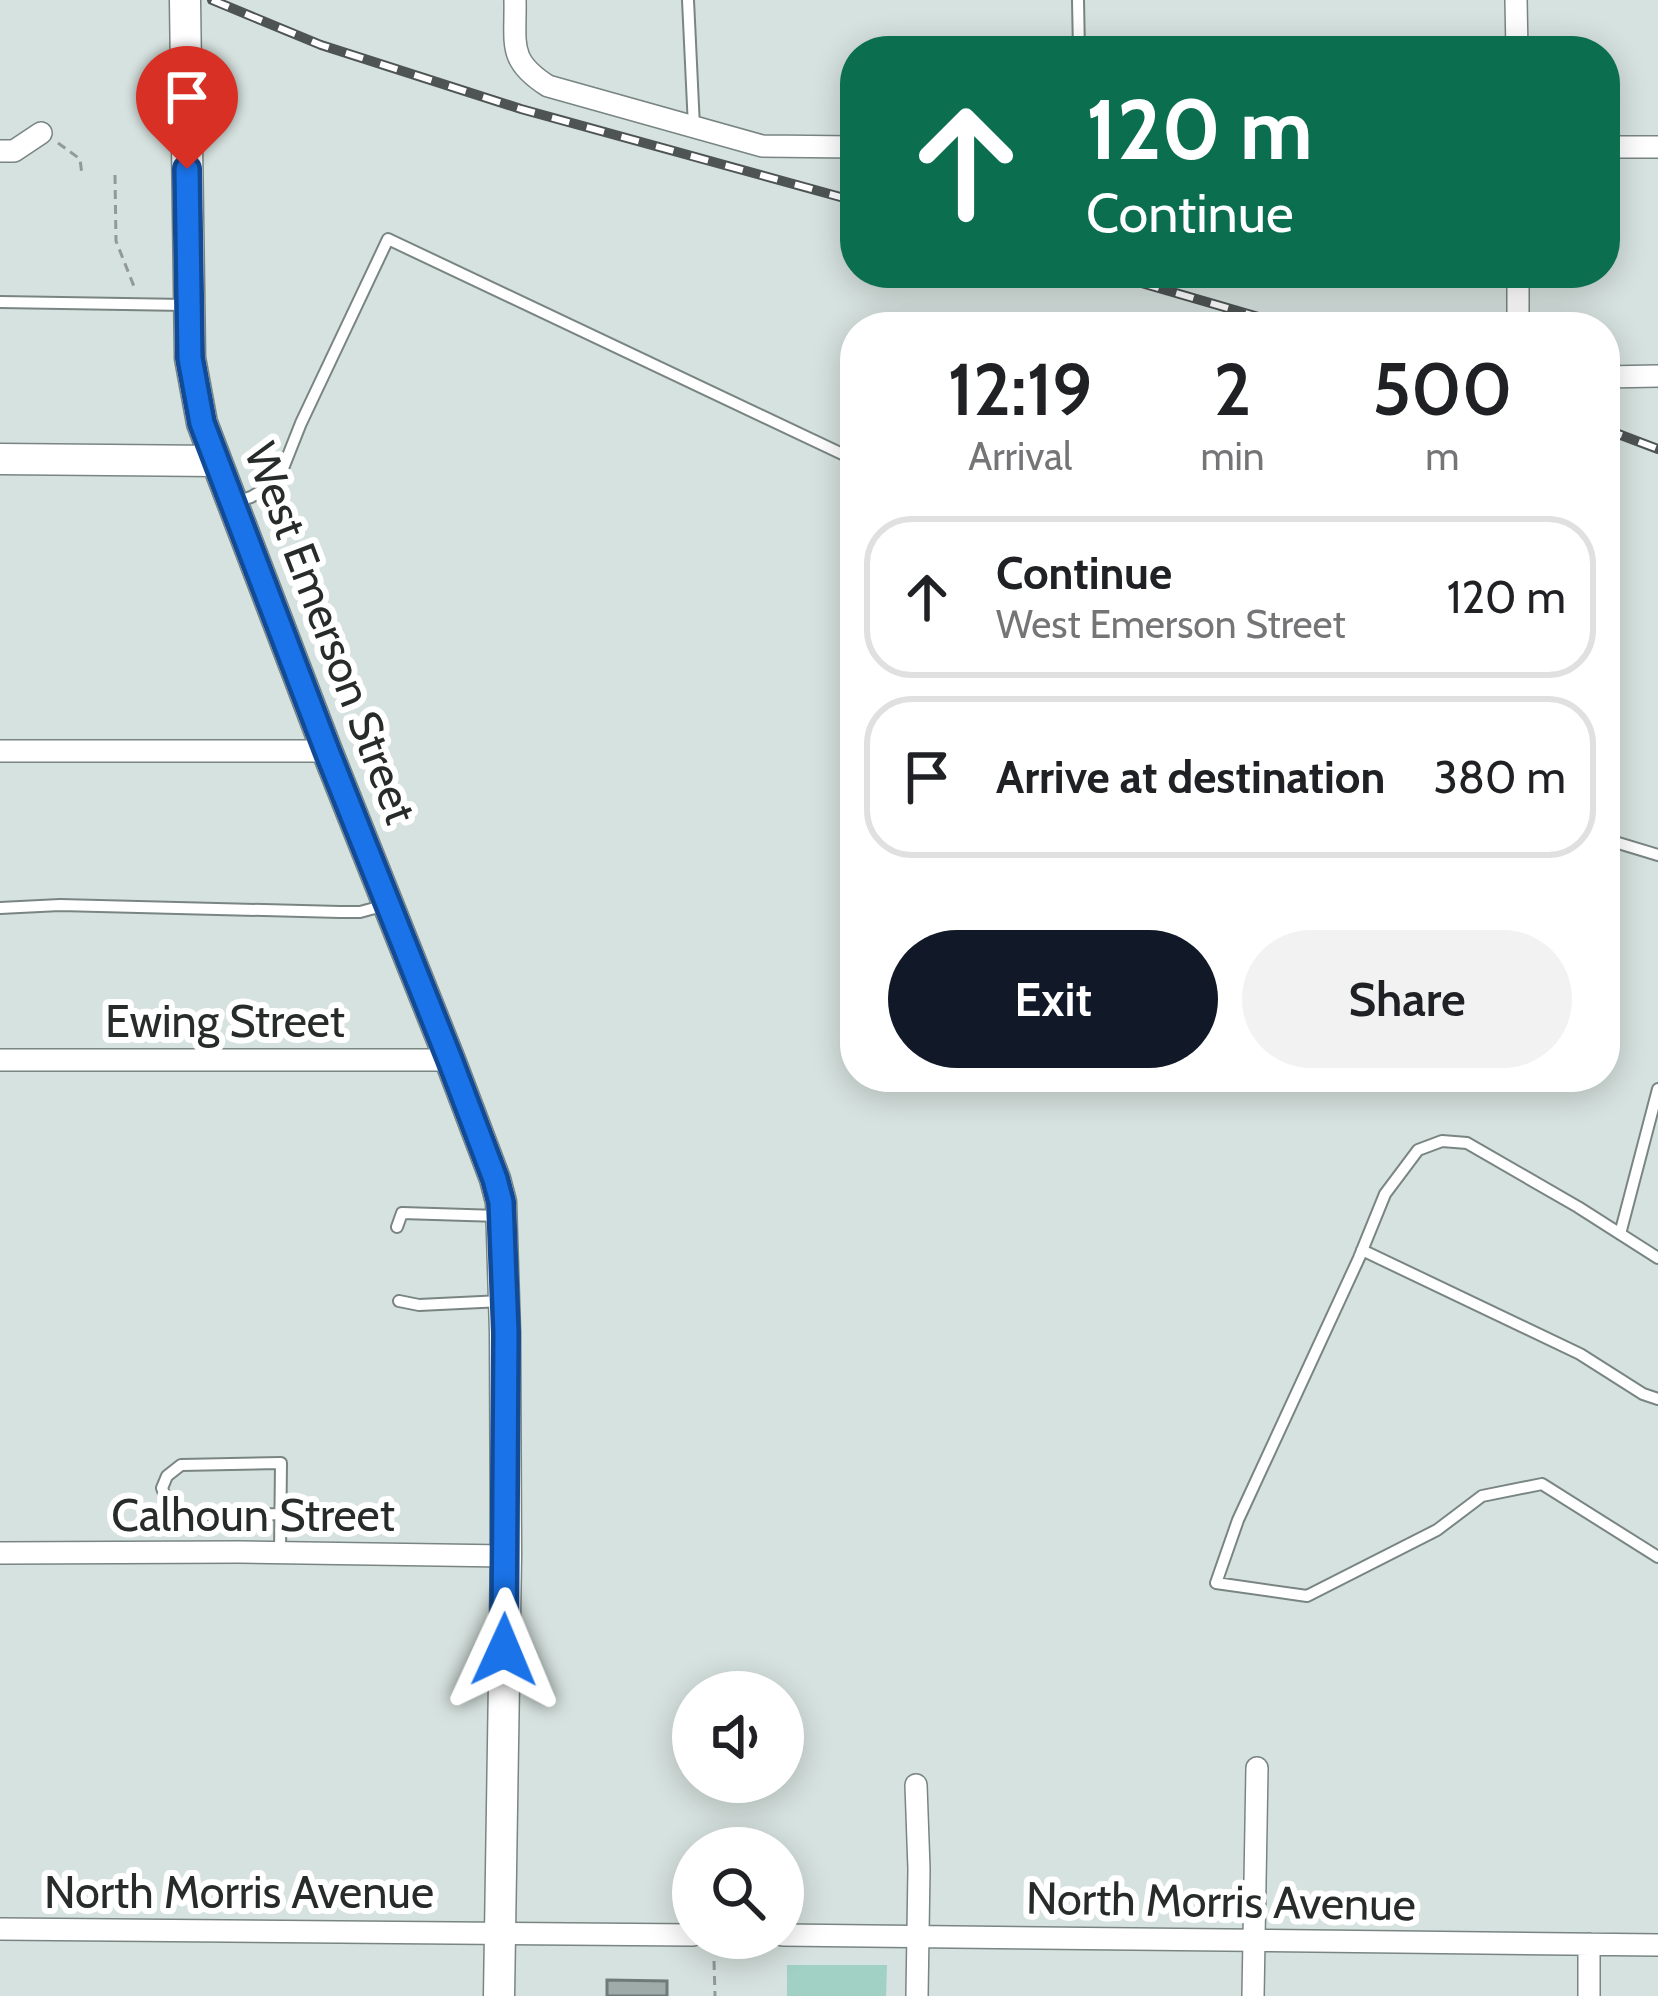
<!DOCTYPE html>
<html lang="en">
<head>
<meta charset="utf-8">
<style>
	:root { --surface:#fff; --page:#f2f2f2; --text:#202124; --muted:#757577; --line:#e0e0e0; --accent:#111827 }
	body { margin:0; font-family:Cabin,sans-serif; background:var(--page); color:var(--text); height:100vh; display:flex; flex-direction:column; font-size:45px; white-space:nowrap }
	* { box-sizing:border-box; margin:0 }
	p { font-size:39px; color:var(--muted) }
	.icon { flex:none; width:66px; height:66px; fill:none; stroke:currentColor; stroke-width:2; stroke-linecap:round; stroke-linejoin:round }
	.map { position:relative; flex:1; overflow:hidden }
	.details { position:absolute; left:840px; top:312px; width:780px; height:780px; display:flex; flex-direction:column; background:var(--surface); border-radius:48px; box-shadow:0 6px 30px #0003 }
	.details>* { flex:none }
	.hud { position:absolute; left:840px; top:36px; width:780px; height:252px; border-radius:48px; box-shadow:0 6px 30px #0003; background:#0b6e4f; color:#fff; overflow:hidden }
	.controls { position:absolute; left:672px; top:1671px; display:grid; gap:24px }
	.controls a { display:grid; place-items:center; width:132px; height:132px; border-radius:50%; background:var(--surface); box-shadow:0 6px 30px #0003; font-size:60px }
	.pin { position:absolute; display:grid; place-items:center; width:102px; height:102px; color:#fff; margin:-123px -51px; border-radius:50% 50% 50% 0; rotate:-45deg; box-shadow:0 0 12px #0007 }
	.pin .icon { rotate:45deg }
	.me { position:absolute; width:132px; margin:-66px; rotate:1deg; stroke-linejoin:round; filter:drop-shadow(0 0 9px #0008) }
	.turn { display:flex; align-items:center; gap:42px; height:252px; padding:0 48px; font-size:54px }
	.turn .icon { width:156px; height:156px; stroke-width:2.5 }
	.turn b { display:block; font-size:84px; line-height:102px }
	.eta { display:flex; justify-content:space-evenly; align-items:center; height:204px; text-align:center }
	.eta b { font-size:72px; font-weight:600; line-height:84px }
	.primary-button { display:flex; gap:24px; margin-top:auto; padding:24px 48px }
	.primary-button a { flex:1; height:138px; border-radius:72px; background:var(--accent); color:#fff; font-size:48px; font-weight:600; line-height:138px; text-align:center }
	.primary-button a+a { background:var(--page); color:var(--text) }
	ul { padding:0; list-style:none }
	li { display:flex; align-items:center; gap:36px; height:162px; margin:0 24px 18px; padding:0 24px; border:6px solid var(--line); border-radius:48px }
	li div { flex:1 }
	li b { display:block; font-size:45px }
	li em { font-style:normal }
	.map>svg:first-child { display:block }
</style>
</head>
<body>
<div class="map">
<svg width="1658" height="1996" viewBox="0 0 1658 1996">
	<rect width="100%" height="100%" fill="#d6e2df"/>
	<path fill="#a1d0c4" d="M787,1965H887L886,1996H787Z"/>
	<path fill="#9faba8" stroke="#6f7b78" stroke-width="3" d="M607,1980L667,1981V1996H607Z"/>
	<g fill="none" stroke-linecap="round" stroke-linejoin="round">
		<g stroke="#798582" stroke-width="14">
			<path id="lane" d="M688,0L694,127
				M1078,0L1079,51
				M0,302L186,305
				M236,502L251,497L278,481L301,423L388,239L855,460
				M1605,839L1658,855
				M0,908L60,905L340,912H360L386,905
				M397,1227L402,1213L499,1216
				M1620,1234L1658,1089
				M1362,1250L1580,1354L1643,1394L1658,1399
				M1658,1258L1578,1207L1467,1143L1442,1141L1418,1150L1385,1194L1359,1258L1238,1520L1216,1583L1307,1596L1437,1530L1482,1496L1542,1484L1658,1557
				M399,1301L419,1305L502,1301
				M280,1553L281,1463L181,1465L167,1476L162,1488L167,1502L181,1515L280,1514"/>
		</g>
		<g stroke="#798582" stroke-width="24">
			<path id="street" d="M515,0C516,44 507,60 548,86L762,146L855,147
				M1516,0L1517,51
				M1605,147H1658
				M0,151H14L41,133
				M1518,273V327
				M1605,377L1658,376
				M0,751H327
				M0,1060H450
				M0,1553L239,1552L506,1556
				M916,1785L919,1869L917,1996
				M0,1929L693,1935
				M783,1935L1658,1945
				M1253,1996L1257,1768
				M1589,1996V1944"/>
		</g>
		<g stroke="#798582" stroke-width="33">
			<path id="secondary" d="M185,0L190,358L202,423L327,751L450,1060L495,1179L501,1202L505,1333L506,1556L499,1996
				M0,459L216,461"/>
		</g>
		<path stroke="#919a98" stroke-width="3" stroke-dasharray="9 6" stroke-linecap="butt" d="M58,143L80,159L82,175
			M115,175L116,241L135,289
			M714,1961L715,1996"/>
		<use href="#lane" stroke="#fff" stroke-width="10"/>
		<use href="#street" stroke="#fff" stroke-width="21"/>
		<use href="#secondary" stroke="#fff" stroke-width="30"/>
		<g stroke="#4e5453" stroke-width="10">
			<path id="rail" d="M212,0L321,45L521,109L855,201
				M1107,273L1293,327
				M1605,429L1658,449"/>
		</g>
		<use href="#rail" stroke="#fff" stroke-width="6" stroke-dasharray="18" stroke-linecap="butt"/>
	</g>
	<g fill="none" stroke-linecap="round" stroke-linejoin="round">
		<g stroke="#114b97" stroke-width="30">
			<path id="route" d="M187,169L190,358L202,423L327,751L450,1060L495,1179L501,1202L506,1333L504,1650"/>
		</g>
		<use href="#route" stroke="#1a73e8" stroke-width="21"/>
	</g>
	<g text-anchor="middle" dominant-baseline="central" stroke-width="12" stroke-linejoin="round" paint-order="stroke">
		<g font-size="45" fill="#272c2b" stroke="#fff">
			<text transform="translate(331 633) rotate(69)">West Emerson Street</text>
			<text x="225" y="1021">Ewing Street</text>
			<text x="253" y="1515">Calhoun Street</text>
			<text x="239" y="1892">North Morris Avenue</text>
			<text transform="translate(1221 1901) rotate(1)">North Morris Avenue</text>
		</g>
	</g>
</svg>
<div class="controls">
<a><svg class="icon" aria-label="sound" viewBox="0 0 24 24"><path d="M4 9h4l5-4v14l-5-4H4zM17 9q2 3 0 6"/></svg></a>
<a><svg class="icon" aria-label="search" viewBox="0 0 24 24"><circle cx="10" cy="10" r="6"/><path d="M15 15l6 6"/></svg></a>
</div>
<div class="pin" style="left:187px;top:169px;background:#d93025"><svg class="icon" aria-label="arrive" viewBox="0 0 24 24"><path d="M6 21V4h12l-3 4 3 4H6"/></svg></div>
<svg class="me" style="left:504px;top:1650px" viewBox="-20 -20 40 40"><path d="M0-17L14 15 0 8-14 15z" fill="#1a73e8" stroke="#fff" stroke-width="4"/></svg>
<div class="hud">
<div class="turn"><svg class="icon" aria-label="ahead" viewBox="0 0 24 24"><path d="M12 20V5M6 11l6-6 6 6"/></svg><div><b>120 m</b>Continue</div></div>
</div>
<section class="details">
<div class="eta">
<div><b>12:19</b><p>Arrival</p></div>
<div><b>2</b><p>min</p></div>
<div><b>500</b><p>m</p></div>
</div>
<ul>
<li><svg class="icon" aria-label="ahead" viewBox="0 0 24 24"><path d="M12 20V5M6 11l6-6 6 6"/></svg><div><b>Continue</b><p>West Emerson Street</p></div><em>120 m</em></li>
<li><svg class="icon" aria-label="arrive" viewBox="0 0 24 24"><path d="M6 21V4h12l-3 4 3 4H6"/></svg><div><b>Arrive at destination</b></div><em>380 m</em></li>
</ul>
<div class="primary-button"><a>Exit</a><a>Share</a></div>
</section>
</div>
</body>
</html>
